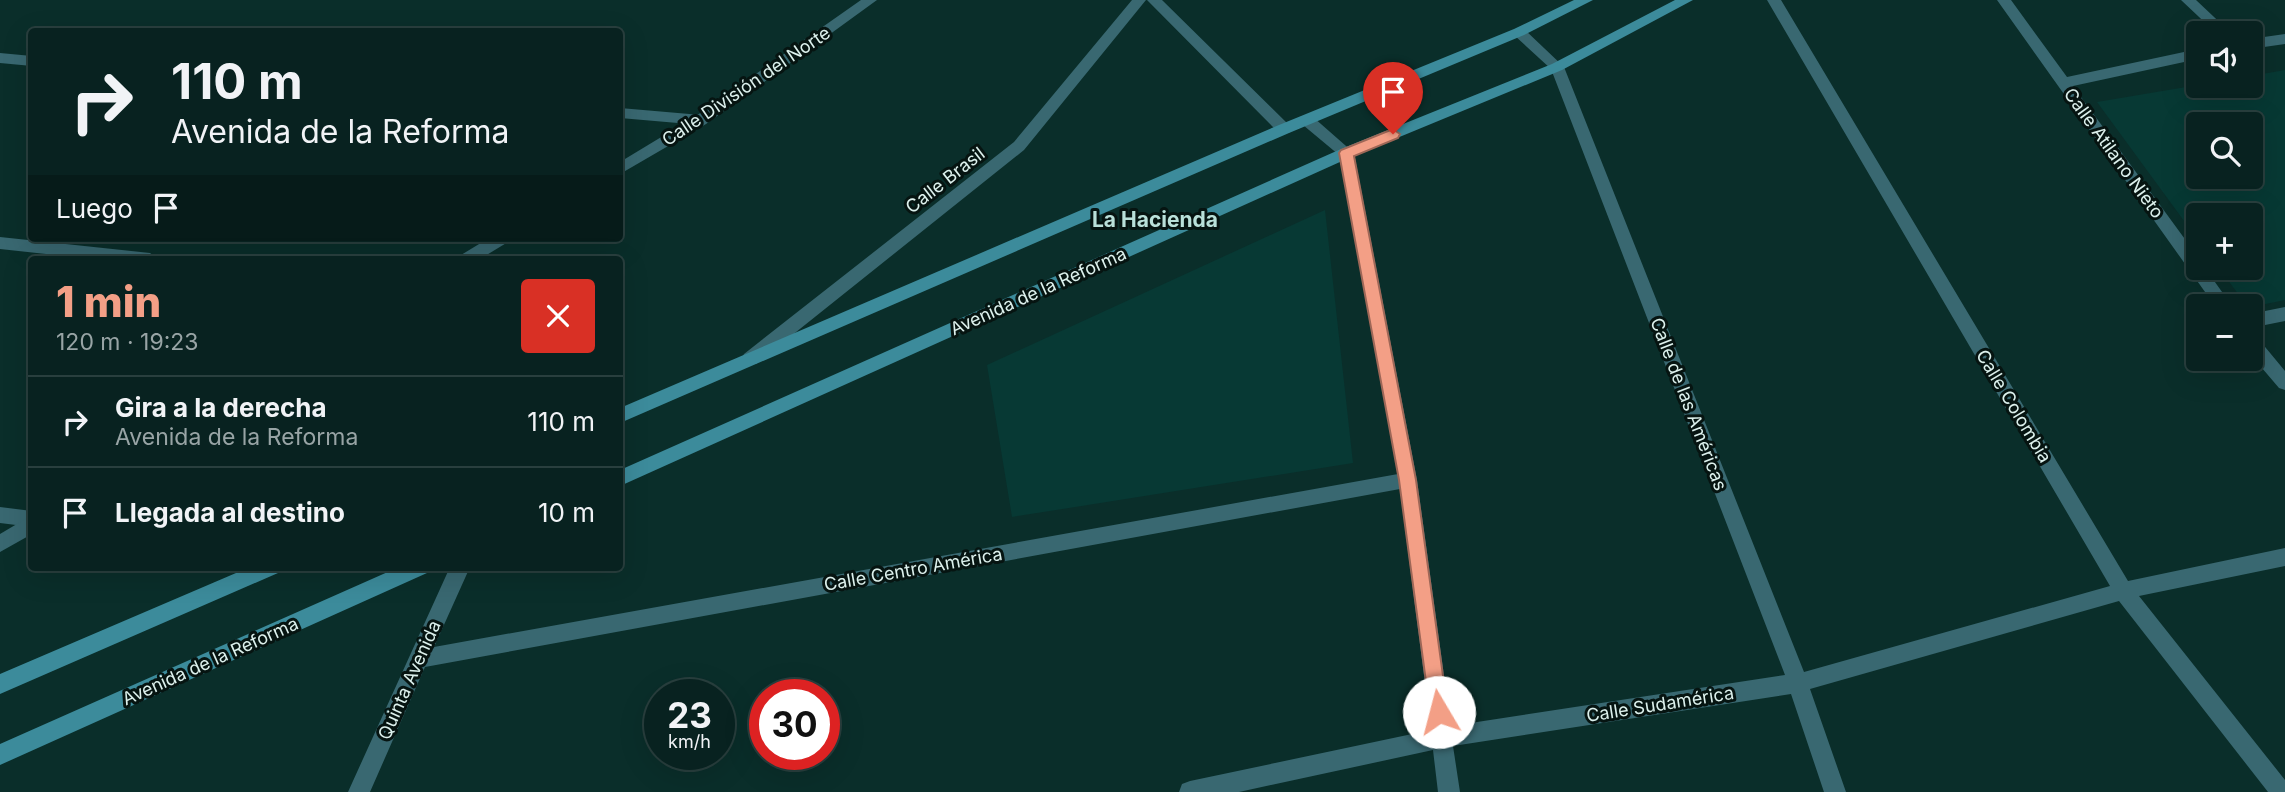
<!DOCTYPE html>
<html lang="es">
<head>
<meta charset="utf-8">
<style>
	:root { --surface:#082220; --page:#112a29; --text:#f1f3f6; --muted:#98a4a5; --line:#293f3e; --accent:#f39f86 }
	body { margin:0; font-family:Inter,sans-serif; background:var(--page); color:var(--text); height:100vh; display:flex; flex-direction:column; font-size:26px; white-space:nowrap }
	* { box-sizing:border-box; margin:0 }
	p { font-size:23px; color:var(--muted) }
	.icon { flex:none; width:38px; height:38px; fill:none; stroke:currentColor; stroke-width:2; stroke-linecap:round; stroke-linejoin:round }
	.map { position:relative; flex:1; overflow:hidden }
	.sheet { position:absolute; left:28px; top:256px; width:595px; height:315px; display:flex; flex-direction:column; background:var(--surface); border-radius:7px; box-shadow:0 7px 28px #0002,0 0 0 2px var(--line) }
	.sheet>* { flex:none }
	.guide { position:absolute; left:28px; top:28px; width:595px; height:214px; border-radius:7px; box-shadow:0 7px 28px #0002,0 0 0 2px var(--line); background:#082220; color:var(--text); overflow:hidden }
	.controls { position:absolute; left:2186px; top:21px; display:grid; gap:14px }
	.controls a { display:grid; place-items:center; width:77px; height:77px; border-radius:7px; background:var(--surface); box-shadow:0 7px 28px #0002,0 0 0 2px var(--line); font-size:35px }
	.speed { position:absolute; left:644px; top:679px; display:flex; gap:14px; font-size:35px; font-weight:700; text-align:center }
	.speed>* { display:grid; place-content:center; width:91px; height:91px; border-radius:50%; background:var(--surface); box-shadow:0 7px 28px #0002,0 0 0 2px var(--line); line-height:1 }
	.speed small { font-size:18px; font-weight:400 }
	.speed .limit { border:10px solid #d22; background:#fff; color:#111 }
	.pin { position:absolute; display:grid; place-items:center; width:60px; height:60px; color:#fff; margin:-72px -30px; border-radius:50% 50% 50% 0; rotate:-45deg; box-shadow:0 0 7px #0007 }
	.pin .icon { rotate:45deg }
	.me { position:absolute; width:77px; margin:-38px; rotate:352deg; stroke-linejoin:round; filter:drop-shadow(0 0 5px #0008) }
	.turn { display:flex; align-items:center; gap:24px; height:147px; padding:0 28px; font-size:32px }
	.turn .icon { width:91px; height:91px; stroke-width:2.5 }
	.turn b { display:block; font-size:49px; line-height:60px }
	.then { display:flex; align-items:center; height:66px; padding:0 28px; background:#0003; gap:14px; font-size:26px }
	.round { display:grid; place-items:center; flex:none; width:74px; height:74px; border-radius:7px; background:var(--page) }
	.headline { display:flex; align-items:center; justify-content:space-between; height:119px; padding:0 28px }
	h1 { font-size:42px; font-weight:800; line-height:52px; color:var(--accent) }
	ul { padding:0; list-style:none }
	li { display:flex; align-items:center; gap:21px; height:91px; padding:0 28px; border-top:2px solid var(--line) }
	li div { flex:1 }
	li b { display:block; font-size:26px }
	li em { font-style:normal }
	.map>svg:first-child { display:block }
</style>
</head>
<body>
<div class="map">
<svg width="2285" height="792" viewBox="0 0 2285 792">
	<rect width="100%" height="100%" fill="#0a2e2a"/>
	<path fill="#073934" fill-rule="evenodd" d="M2285,70V300L2251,307L2247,306L2219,268H2250V215H2198V240L2097,102L2198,85L2250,86L2251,76ZM2198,124H2250V177H2198Z
		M1325,210L1353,463L1012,517L987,365Z"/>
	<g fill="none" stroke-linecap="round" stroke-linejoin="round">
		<path fill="#396871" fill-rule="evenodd" d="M1132,0H1146L1024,150L756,364H744L741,359L744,354L1014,142Z
			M1147,0H1162L1289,125L1291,129L1289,133H1279Z
			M1767,0H1781L2128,581L2285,548V566L2139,596L2285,780V792H2268L2119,601L1810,689L1846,792H1824L1791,694L1453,746L1460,792H1438L1433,750L1239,792H1179L1182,784L1190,781L1431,730L1400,489L425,667L370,792H348L450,567H470L434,647L1398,474L1339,155L1303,125L1301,121L1308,116L1313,117L1354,153L1417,480L1451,726L1785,675L1551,69L1514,35L1512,32L1519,27L1524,29L1564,67L1804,672L2110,586Z
			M1997,0H2011L2067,77L2198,49V59L2073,86L2198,257V268H2205L2232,306H2215Z
			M2181,0H2196L2231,33H2216Z
			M2285,34V44L2250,49V39Z
			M0,53L32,56V66L0,63Z
			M620,108L701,115L708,120L701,125L620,118Z
			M0,237L150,253L158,259H92L0,249Z
			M2285,307V321L2250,328V314Z
			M2250,334L2256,336L2285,371V390L2279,388L2250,354Z
			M0,507L32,511V527L0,523Z"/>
		<path fill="#396871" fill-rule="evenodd" d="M861,0H877L706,124L620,174V162L696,116Z
			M489,238H510L508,242L480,259H459L461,255Z
			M32,515V534L0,552V534Z"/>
		<path fill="#3c8b9b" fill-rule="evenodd" d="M1574,0H1593L1524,35L1289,133L620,423V408L1279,125L1514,29Z
			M1675,0H1693L1562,70L1351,157L620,486V470L1341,149L1552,64Z
			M250,567H281L278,573L0,694V674Z
			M399,567H430L427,573L0,765V744Z"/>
	</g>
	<path fill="#f39f86" stroke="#9e6757" stroke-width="2" d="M1393,129L1400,134L1398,138L1354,156L1416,480L1448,712L1445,718L1439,721L1432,718L1430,712L1399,480L1339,153L1341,150Z"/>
	<g text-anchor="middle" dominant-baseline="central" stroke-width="6" stroke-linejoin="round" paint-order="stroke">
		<g font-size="18" fill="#ddf1ed" stroke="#061411">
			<text transform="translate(746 86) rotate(-34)">Calle División del Norte</text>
			<text transform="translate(2114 153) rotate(54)">Calle Atilano Nieto</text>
			<text transform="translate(945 180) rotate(-38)">Calle Brasil</text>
			<text transform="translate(1038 291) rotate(-24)">Avenida de la Reforma</text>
			<text transform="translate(1689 404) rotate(69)">Calle de las Américas</text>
			<text transform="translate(2014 406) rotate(59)">Calle Colombia</text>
			<text transform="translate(913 569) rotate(-10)">Calle Centro América</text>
			<text transform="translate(210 661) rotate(-24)">Avenida de la Reforma</text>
			<text transform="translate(409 680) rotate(-66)">Quinta Avenida</text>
			<text transform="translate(1660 704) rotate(-9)">Calle Sudamérica</text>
		</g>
		<g font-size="21" font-weight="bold" fill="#b9e0d9" stroke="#061411">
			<text x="1155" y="219">La Hacienda</text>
		</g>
	</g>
</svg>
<div class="controls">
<a><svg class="icon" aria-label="sound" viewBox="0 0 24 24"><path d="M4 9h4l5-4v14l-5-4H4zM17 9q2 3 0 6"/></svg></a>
<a><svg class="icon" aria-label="search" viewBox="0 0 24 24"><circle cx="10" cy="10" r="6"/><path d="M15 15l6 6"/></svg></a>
<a>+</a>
<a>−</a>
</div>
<div class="speed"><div>23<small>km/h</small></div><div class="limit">30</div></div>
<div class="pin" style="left:1393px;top:134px;background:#d93025"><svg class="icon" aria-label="arrive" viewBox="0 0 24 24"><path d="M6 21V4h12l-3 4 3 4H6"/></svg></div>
<svg class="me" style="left:1439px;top:712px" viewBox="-20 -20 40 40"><circle r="19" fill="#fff"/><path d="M0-13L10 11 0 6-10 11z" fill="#f39f86"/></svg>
<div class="guide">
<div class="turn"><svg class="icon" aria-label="right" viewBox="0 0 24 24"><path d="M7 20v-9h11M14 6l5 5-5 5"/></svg><div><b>110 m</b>Avenida de la Reforma</div></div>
<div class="then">Luego<svg class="icon" aria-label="arrive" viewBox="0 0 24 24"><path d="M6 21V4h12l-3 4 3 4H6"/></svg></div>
</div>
<section class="sheet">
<div class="headline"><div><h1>1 min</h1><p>120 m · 19:23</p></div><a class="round" style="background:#d93025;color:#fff"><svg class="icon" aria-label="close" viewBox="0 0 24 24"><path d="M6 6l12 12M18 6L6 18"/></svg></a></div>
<ul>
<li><svg class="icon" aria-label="right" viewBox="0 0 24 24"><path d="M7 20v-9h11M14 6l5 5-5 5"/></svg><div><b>Gira a la derecha</b><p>Avenida de la Reforma</p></div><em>110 m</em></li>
<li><svg class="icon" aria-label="arrive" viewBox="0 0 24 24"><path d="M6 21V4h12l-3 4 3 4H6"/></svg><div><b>Llegada al destino</b></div><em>10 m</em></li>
</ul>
</section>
</div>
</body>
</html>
